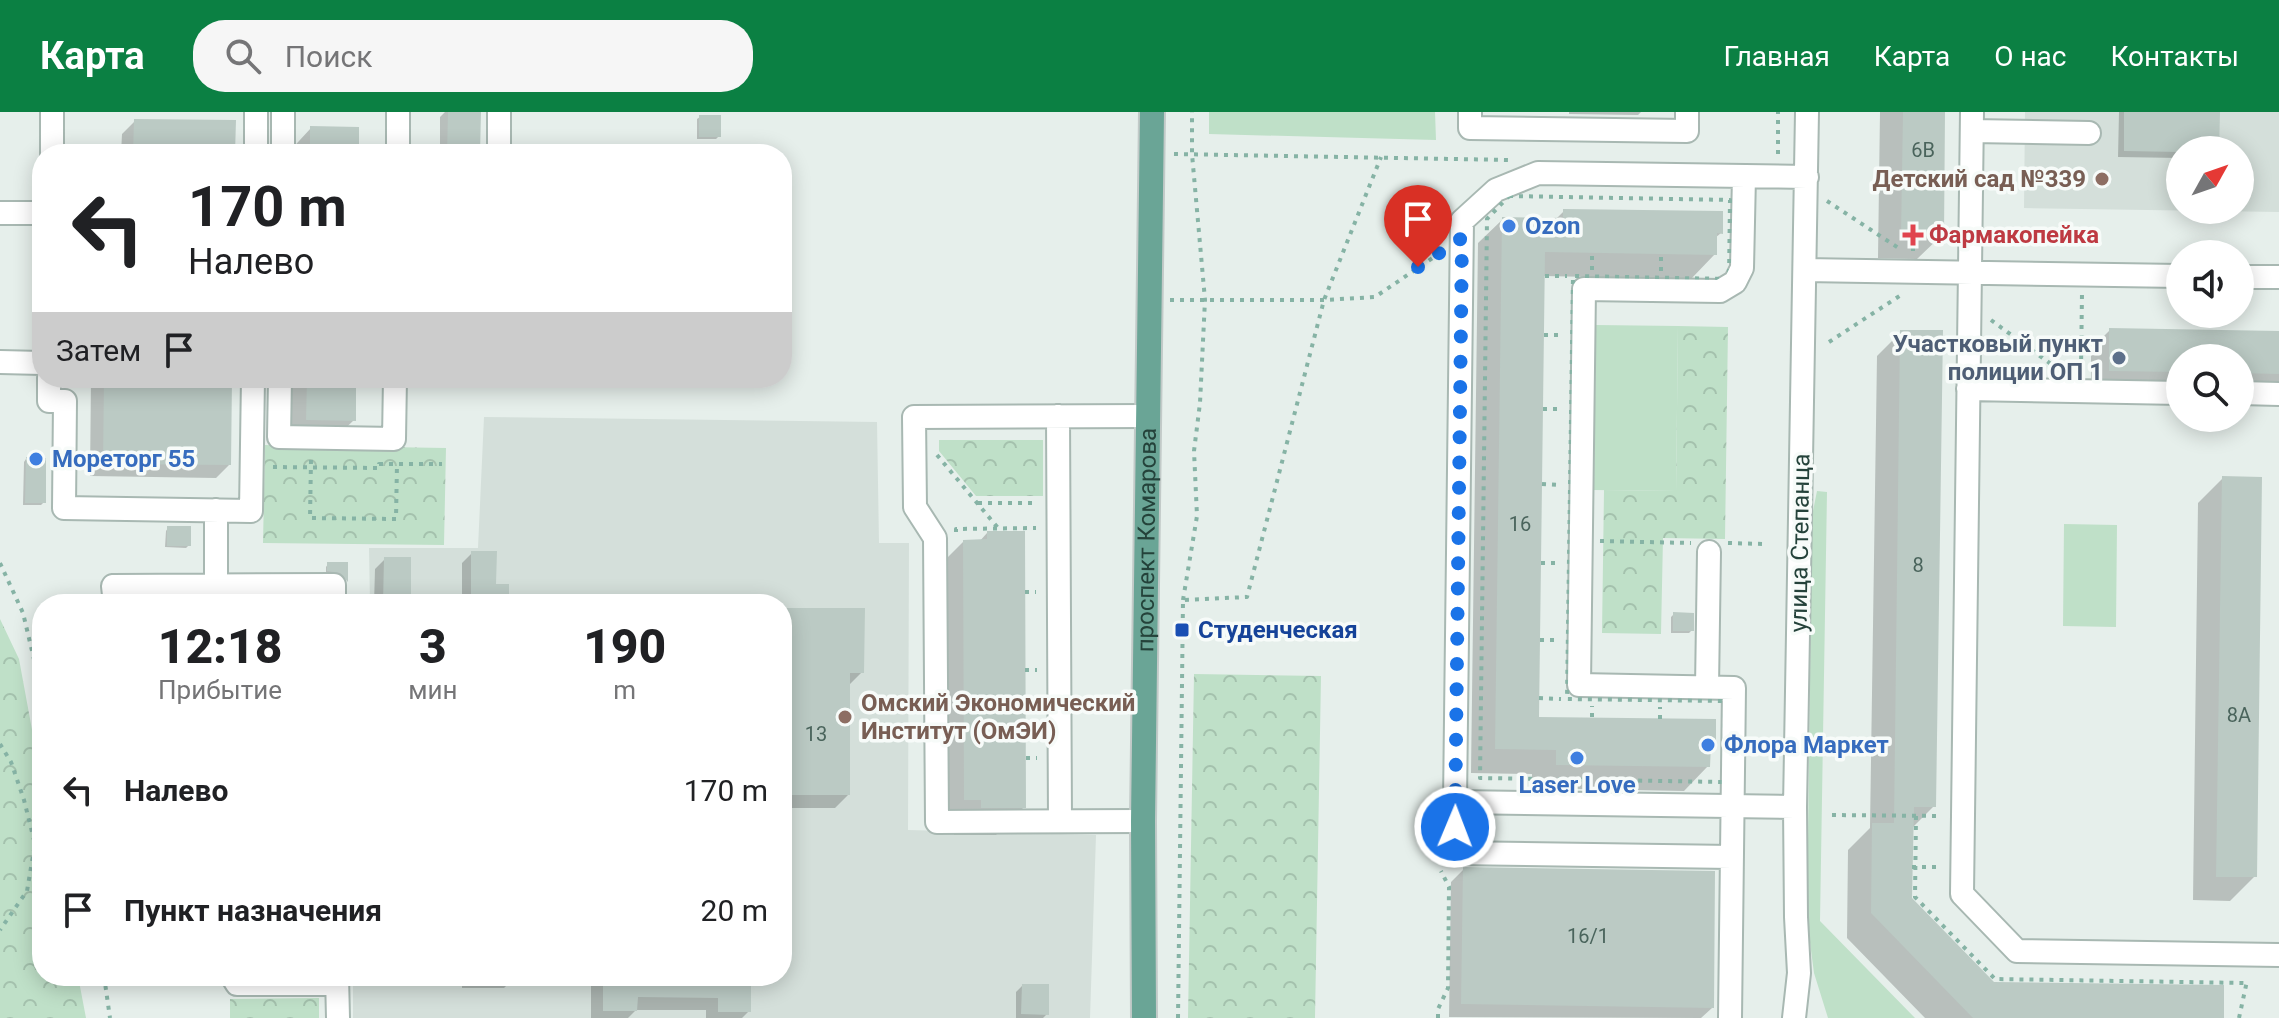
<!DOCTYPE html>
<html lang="ru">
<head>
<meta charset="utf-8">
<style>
	:root { --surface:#fff; --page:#f6f6f6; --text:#202124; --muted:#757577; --accent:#0b8043 }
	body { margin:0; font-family:Roboto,sans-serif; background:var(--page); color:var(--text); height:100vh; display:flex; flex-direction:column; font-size:30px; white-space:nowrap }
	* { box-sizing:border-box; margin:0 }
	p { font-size:26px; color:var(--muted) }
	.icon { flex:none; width:44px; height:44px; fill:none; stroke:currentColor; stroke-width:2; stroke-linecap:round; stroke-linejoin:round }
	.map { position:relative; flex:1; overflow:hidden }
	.panel { position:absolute; left:32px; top:482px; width:760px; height:392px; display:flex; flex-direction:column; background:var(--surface); border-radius:32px; box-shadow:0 4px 20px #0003 }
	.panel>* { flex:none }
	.guide { position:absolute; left:32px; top:32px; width:760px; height:244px; border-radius:32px; box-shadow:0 4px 20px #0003; background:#fff; color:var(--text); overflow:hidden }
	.needle { width:52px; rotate:50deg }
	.controls { position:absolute; left:2166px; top:24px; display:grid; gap:16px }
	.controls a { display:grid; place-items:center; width:88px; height:88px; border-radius:50%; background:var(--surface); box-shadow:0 4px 20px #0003; font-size:40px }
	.pin { position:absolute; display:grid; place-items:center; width:68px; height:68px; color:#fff; margin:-82px -34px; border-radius:50% 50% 50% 0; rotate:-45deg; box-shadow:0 0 8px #0007 }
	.pin .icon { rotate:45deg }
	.me { position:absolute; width:88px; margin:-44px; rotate:1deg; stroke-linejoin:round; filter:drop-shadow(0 0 6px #0008) }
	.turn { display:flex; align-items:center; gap:28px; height:168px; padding:0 24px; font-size:36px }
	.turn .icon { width:104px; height:104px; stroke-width:2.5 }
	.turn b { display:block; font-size:56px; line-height:68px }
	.then { display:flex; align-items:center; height:76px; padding:0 24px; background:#0003; gap:16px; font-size:30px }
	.eta { display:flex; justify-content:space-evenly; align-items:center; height:136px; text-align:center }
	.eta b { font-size:48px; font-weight:800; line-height:56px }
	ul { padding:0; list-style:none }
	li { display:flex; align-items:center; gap:24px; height:120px; padding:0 24px }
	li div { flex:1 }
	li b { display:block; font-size:30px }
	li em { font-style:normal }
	header { display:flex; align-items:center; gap:48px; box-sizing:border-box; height:112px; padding:0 40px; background:var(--accent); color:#fff }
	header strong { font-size:38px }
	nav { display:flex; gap:44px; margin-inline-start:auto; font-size:28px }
	.search { width:560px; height:72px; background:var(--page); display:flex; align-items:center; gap:20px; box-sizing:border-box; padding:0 28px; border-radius:32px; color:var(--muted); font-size:30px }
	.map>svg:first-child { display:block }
</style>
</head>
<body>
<header>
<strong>Карта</strong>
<div class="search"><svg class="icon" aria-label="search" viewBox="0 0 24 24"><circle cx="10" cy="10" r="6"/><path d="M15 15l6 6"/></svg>Поиск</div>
<nav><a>Главная</a><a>Карта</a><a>О нас</a><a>Контакты</a></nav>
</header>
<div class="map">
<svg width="2279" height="906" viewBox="0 0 2279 906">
	<defs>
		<pattern id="forest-crowns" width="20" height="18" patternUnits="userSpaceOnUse" patternTransform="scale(2)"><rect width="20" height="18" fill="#bfe0c8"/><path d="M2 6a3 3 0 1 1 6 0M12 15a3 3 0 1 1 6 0" fill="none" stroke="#a4c1ad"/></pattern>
	</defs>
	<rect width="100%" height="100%" fill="#e6efeb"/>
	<path fill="#d4dfda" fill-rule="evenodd" d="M2025,0H2279V100L2024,96ZM2180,38H2240V98H2180Z
		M484,305L877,310L879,431H909L908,718L1096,723L1090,906H353V864H782V492H370L369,436H478Z"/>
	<path fill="#bfe0c8" d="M1209,0H1435L1436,28L1209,22Z
		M1596,213L1678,214L1676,379L1594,378Z
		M1817,379L1827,380L1820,809L1915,906H1828L1814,861L1807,808L1812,404Z
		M2064,412L2117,413L2116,515L2063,514Z"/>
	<path fill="url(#forest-crowns)" d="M1678,214L1728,215L1725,427L1663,426L1661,522L1602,521L1604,378L1676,379Z
		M939,328H1043V384H976L939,339Z
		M265,333L446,336L444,433L263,431Z
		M0,507L19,547L42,672V864H78L86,906H0Z
		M1194,562L1321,564L1315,906H1188Z
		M319,886V906H230V887Z"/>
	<path fill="#0003" d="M445,0H479L478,42H440V5Z
		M1569,0H1641L1638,3L1569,2Z
		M1880,0H1943L1942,123L1917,147L1878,146Z
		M2119,0H2218L2217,38H2180V46L2118,45Z
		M700,5L719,24L716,27H697V7Z
		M135,9L233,42H121L122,22Z
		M311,16L357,42H287Z
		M1564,99L1721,121L1715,126V142L1691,167L1543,164L1537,607L1714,630L1708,636V654L1684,679L1532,676V662L1471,661L1478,131L1503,107L1555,108Z
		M2110,218L2279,221V280L2240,279V246H2180V278L2091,277V237Z
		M1901,220L1934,694L1911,717L1910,786L1993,872L2222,906H1925L1847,826L1848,738L1870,716L1877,244Z
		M91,266H230L229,353L216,366L90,364Z
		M284,266H354V308L329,332H283Z
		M26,347L44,390L41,393H23L24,350Z
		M2223,366L2255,764L2230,789L2193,788L2198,391Z
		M168,416L189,433L186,436L165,435L166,419Z
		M987,421L1024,695L996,723H954V716H937L935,458L963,430H979Z
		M472,441L506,492H462V451Z
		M385,447L409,492H374L375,457Z
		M328,452H346L344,470L337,462L326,461V455Z
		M782,498L862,560L848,574V683L835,696H782Z
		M1674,502L1692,518L1689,521H1671V505Z
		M1464,757L1712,896L1701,906L1449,905L1451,770Z
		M462,864H510V870L504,876H462Z
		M591,864H749V899L742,906H706V898H636L628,906H591Z
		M1022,874L1047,902L1043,906H1016V880Z"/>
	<path fill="#bbcac4" d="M448,0H481L480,42H447Z
		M1903,0H1945L1944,124L1901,123Z
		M2124,0H2220L2219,38H2180V40L2124,39Z
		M699,3H721V25H699Z
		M134,7L236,8L235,42H133Z
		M310,14L359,15V42H310Z
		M1563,97L1723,99V122L1717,121V143L1545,140L1539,605L1716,607V631H1711L1710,655L1556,653V638L1495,637L1502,105L1563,106Z
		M2109,216L2279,219V262L2240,261V246H2180V260L2109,259Z
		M1900,218H1943L1936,695H1914L1912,786L1994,870L2224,873V906H1973L1871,801L1872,711H1894Z
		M104,266H232L231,353L103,352Z
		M307,266H356V309L306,308Z
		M26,345L46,346V391H25Z
		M2222,364L2262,365L2257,765H2216Z
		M167,414H191V434H167Z
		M987,419H1025L1026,696H981V688H964L963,428L987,427Z
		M471,439H497L496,472H509V492H471Z
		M384,445H411V492H383Z
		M327,450H348V470L340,461L327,459Z
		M782,496H865L864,561H850V683H782Z
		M1673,500L1694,501V519H1673Z
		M1463,755L1715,759L1714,896L1461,892Z
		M603,864H751V900H718V886L638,885L637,899H603Z
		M1022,872H1049V903L1021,902Z"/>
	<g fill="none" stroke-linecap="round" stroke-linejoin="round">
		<g stroke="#a8b8b2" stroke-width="26">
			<path id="minor" d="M1470,0V16L1687,19V0
				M1972,0L1962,782L2017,839L2279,843
				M1972,19L2089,21
				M52,42V0
				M256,42V0
				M283,42V0
				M398,42V0
				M499,42V0
				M0,101H42
				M1805,158L2180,164
				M2240,165H2279
				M0,250L42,251
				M49,266V289H65L64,396L251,399L253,266
				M280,266L279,325L394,327L395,266
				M1968,277L2180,281
				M2240,281L2279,282
				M1058,304L1060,709
				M216,398V492
				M115,492L113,474L334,473V492
				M1707,575L1709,440
				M1455,690L1454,741L1732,745
				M1795,695L1455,690L1462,109L1496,78L1538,61L1807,65
				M1143,709L937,710L935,426L915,395L914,305L1149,304
				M232,864L237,872H337
				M337,864L338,906
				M1730,906L1734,576L1579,573L1584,177L1720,179L1735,170L1742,156L1744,64
				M1794,906L1799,861L1796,805L1795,695L1807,0"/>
		</g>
		<g stroke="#c2cac8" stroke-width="28">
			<g id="major">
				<path id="s1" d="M1144,906L1143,709L1152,0"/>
			</g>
		</g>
		<path stroke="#86b3a5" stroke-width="4" stroke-dasharray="4 6" stroke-linecap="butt" d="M1174,42L1509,48
			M1778,42V0
			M1509,84L1730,88L1729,167L1573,164L1567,587L1725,589L1724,670L1480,666L1487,107Z
			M1827,89L1900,137
			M1913,139V123
			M1592,158V141
			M1661,159V142
			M1545,164H1567
			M1170,188H1324L1375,185L1440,141
			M1991,208L2055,255
			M1544,223H1562
			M1829,230L1901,183
			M2081,257L2082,181
			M1543,297H1561
			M937,343L998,416
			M311,348L310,406L396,407L397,352
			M273,355L379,356V352H442
			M1542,372L1560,373
			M978,391H1035
			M956,420V417L1036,416
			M1600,429L1691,431
			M1728,431L1765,432
			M0,451L23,501L42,581
			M1541,451H1559
			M1025,480H1036
			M1183,488L1197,404L1194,339L1200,291L1205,188L1192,42V0
			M1540,528H1558
			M1025,558H1037
			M1539,586L1561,587
			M1592,605V594
			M1660,607V595
			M0,632L11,650L24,688L35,732L27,779L0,818
			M1026,646H1037
			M1832,703L1941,704
			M1916,704L1915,785L1995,867L2247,871
			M1912,755H1942
			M104,864L110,906
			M1178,906L1183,488L1247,485L1324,188L1381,45
			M1438,906V897L1448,876L1449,775L1441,759
			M2239,906L2247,869"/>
		<use href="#minor" stroke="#fff" stroke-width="22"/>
		<use href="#major" stroke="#6aa596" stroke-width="24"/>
	</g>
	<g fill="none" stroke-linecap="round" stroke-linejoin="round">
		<path stroke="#1a73e8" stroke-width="14" stroke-dasharray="0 25.2" d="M1418,155L1462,126L1455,715"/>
	</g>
	<g fill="#8d6e63" stroke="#f7fbf9" stroke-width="3">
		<circle cx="2102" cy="67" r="8"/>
		<circle cx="845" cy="605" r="8"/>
	</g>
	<g fill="#3f7fe0" stroke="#f7fbf9" stroke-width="3">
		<circle cx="1509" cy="114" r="8"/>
		<circle cx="36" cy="347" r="8"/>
		<circle cx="1708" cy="633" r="8"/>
		<circle cx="1577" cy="646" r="8"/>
	</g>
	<path fill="#e0444e" stroke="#f7fbf9" stroke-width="3" d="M1909 111h8v8h8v8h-8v8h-8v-8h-8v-8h8z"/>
	<circle fill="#5c6f8a" stroke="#f7fbf9" stroke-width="3" cx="2119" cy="246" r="8"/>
	<rect fill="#1a4fb4" stroke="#f7fbf9" stroke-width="3" x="1174" y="510" width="16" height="16" rx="4"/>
	<g text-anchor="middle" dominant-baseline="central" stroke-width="7" stroke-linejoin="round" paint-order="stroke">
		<g font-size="20" fill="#4a645c">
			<text x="1923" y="38">6В</text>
			<text x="1520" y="412">16</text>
			<text x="1918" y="453">8</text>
			<text x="2239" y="603">8А</text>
			<text x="816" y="622">13</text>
			<text x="1588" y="824">16/1</text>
		</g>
		<g font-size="24" font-weight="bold" fill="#785e54" stroke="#f7fbf9" text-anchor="end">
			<text x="2086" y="67">Детский сад №339</text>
			<text x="861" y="591" text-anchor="start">Омский Экономический<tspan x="861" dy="28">Институт (ОмЭИ)</tspan></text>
		</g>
		<g font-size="24" font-weight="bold" fill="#366cbe" stroke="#f7fbf9" text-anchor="start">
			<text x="1525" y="114">Ozon</text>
			<text x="52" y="347">Мореторг 55</text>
			<text x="1724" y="633">Флора Маркет</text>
			<text x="1577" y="673" text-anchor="middle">Laser Love</text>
		</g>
		<g font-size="24" font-weight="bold" fill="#be3a42" stroke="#f7fbf9" text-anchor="start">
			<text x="1929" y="123">Фармакопейка</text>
		</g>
		<g font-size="24" font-weight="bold" fill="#4e5e75" stroke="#f7fbf9" text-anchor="end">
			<text x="2103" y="232">Участковый пункт<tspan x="2103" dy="28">полиции ОП 1</tspan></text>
		</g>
		<g font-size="24" fill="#24423a" stroke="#f7fbf9">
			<text stroke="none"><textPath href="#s1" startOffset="478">проспект Комарова</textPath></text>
			<text transform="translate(1800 431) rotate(-89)">улица Степанца</text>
		</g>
		<g font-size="24" font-weight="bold" fill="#164399" stroke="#f7fbf9" text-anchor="start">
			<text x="1198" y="518">Студенческая</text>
		</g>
	</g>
</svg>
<div class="controls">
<a><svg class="needle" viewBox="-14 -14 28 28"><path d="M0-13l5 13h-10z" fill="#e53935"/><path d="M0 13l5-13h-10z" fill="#757577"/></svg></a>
<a><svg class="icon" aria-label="sound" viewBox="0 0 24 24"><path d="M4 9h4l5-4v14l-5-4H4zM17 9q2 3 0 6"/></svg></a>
<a><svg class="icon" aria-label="search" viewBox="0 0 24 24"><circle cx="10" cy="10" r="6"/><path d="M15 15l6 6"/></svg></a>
</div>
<div class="pin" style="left:1418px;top:155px;background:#d93025"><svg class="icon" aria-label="arrive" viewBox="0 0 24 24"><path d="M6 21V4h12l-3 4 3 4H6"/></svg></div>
<svg class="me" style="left:1455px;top:715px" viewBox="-20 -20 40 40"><circle r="17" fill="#1a73e8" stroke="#fff" stroke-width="3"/><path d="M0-11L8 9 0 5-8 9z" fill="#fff"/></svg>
<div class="guide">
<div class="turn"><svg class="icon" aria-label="left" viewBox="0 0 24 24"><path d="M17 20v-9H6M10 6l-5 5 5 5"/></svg><div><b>170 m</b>Налево</div></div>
<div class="then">Затем<svg class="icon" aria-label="arrive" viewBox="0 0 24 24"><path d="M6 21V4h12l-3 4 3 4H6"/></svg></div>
</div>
<section class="panel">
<div class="eta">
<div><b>12:18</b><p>Прибытие</p></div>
<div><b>3</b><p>мин</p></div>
<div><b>190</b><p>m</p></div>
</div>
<ul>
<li><svg class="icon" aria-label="left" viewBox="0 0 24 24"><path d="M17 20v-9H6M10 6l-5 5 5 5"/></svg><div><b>Налево</b></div><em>170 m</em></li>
<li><svg class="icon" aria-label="arrive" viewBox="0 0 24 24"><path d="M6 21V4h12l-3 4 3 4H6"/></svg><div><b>Пункт назначения</b></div><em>20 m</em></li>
</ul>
</section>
</div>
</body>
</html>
